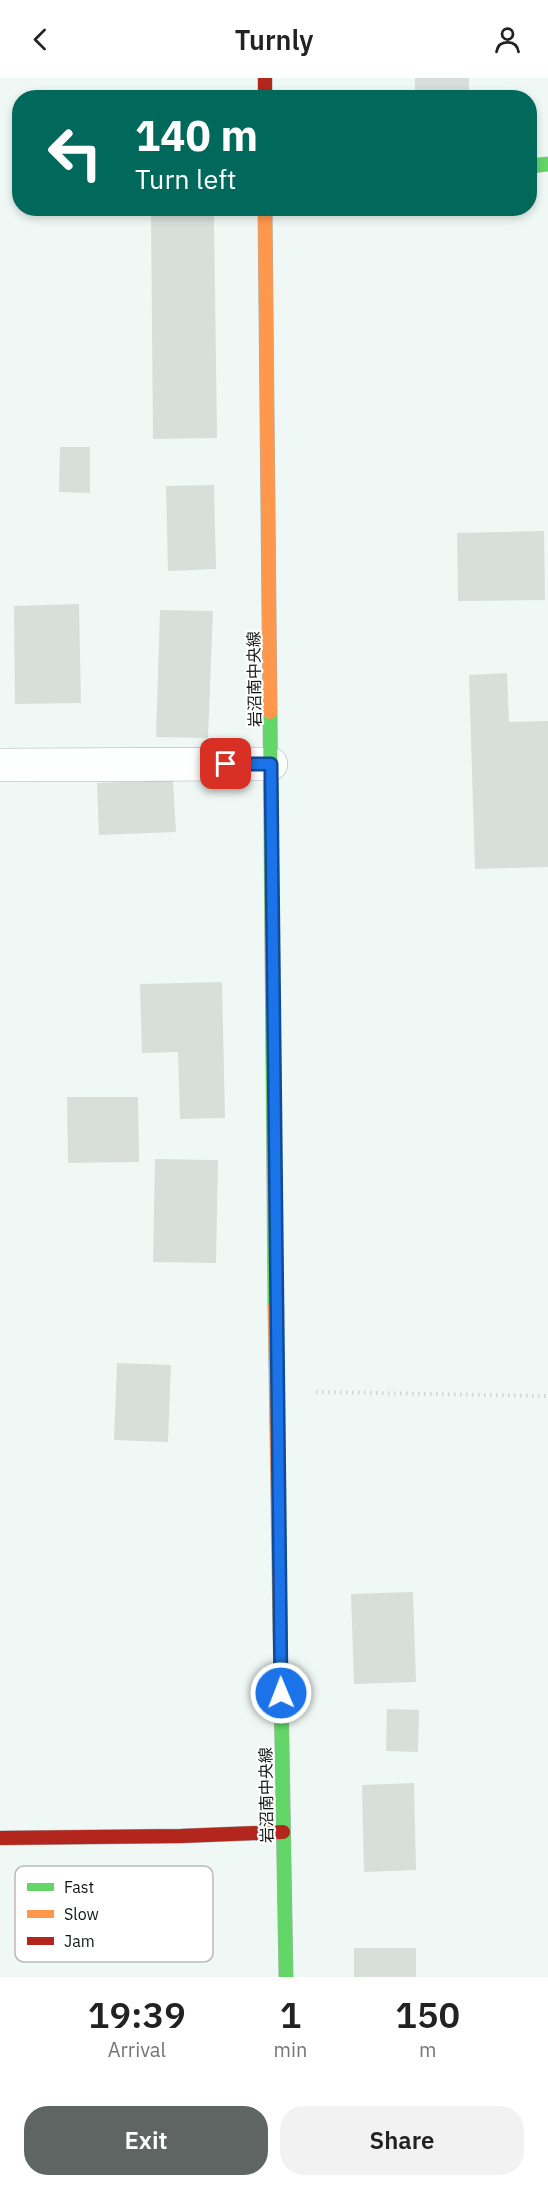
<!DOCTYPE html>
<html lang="en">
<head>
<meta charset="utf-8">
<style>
	:root { --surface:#fff; --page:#f2f2f2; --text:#222; --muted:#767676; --accent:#5f6563 }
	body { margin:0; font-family:"IBM Plex Sans","Noto Sans JP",sans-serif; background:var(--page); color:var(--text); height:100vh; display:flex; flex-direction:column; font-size:22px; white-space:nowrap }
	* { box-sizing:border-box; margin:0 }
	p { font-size:20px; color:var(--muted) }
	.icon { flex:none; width:33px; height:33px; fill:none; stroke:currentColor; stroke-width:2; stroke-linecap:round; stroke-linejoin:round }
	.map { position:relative; height:1899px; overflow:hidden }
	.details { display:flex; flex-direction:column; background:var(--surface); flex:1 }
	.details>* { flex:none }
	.guide { position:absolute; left:12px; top:12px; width:525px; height:126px; border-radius:24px; box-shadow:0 3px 9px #0003; background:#00695c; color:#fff; overflow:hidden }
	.pin { position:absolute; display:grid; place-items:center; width:51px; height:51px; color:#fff; margin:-26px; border-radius:12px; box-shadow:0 3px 9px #0006 }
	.me { position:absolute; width:66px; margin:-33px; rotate:359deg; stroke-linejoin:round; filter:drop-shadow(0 0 4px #0008) }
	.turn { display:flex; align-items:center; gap:21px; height:126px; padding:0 24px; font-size:27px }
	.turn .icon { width:78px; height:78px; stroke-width:2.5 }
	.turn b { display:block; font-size:42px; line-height:51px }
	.eta { display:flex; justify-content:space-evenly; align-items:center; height:102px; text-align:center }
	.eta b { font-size:36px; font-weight:600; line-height:42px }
	.primary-button { display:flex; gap:12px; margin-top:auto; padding:12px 24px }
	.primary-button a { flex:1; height:69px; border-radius:24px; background:var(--accent); color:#fff; font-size:24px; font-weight:600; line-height:69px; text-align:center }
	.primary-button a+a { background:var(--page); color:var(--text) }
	header { display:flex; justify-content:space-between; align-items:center; height:78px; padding:0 24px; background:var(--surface); font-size:27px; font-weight:600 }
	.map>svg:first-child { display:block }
</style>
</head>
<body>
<header><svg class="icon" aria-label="back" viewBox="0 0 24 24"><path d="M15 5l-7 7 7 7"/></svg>Turnly<svg class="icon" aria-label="person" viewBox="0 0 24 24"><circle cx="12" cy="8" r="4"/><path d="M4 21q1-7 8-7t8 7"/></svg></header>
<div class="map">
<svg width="548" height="1899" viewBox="0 0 548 1899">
	<rect width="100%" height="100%" fill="#f0f8f5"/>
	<path fill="#d8deda" d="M415,0H469V20H415Z
		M214,137L217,360L153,361L151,138Z
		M60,369H90V415L59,414Z
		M214,407L216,491L168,493L166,408Z
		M544,453L545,522L458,523L457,455Z
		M79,526L81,625L15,626L14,528Z
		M160,532L213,533L208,660L156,659Z
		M507,595L509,644L548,643V789L475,791L469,597Z
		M173,702L176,754L99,757L97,705Z
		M222,904L225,1040L180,1041L178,974L142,975L140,906Z
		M67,1019H138L139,1084L68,1085Z
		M155,1081L218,1082L216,1185L153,1184Z
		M117,1285L171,1287L168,1364L114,1362Z
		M413,1514L416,1604L354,1606L351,1516Z
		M387,1631L419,1632L418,1674L386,1673Z
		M414,1705L416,1792L364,1794L362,1707Z
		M354,1870H416V1899H354Z"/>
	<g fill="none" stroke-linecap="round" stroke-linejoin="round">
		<g stroke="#abb0af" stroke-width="34">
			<path id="street" d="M0,687L271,686"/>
		</g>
		<g stroke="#abb0af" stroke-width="15">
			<path id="fast" d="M530,88L548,86
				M270,634L275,1228
				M280,1552L286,1899"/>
		</g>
		<g stroke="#abb0af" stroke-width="15">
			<path id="slow" d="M265,130L270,634
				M275,1228L280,1552"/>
		</g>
		<g stroke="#abb0af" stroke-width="15">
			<path id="jam" d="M265,0V20
				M0,1760L181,1758L283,1754"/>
		</g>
		<path stroke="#d2d4d4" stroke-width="4" stroke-dasharray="1.5 4.5" stroke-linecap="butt" d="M316,1314L548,1318"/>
		<use href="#street" stroke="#fdfefe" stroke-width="33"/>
		<use href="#fast" stroke="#63d668" stroke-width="14"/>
		<use href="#slow" stroke="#ff974d" stroke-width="14"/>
		<use href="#jam" stroke="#b3261e" stroke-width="14"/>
	</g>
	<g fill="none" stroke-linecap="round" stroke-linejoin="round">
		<g stroke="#114b97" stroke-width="15">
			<path id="route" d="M226,686H271L281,1615"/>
		</g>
		<use href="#route" stroke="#1a73e8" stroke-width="10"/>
	</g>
	<g text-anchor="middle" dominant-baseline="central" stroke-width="4.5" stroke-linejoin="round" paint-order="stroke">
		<g font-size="16" fill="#111614" stroke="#fff">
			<text transform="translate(254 601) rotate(-91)">岩沼南中央線</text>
			<text transform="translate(266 1717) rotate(-91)">岩沼南中央線</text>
		</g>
	</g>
	<rect x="15" y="1788" width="198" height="96" rx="9" fill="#fff" stroke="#b8b9b8" stroke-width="1.5"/>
	<rect x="27" y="1805" width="27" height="8" fill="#63d668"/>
	<rect x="27" y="1832" width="27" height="8" fill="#ff974d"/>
	<rect x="27" y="1859" width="27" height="8" fill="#b3261e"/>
	<g font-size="16" fill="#111614">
		<text x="64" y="1815">Fast</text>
		<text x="64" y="1842">Slow</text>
		<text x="64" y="1869">Jam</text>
	</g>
</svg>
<div class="pin" style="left:226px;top:686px;background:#d93025"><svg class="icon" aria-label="arrive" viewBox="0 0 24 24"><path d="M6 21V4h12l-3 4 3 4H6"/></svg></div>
<svg class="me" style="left:281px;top:1615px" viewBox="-20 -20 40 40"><circle r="17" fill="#1a73e8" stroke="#fff" stroke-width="3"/><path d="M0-11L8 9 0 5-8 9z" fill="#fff"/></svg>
<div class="guide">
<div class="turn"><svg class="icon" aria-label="left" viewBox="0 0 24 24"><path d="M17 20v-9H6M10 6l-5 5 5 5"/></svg><div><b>140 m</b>Turn left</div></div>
</div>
</div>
<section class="details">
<div class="eta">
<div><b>19:39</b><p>Arrival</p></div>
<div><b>1</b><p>min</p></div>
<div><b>150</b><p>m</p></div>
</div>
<div class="primary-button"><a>Exit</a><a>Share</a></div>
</section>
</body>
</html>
